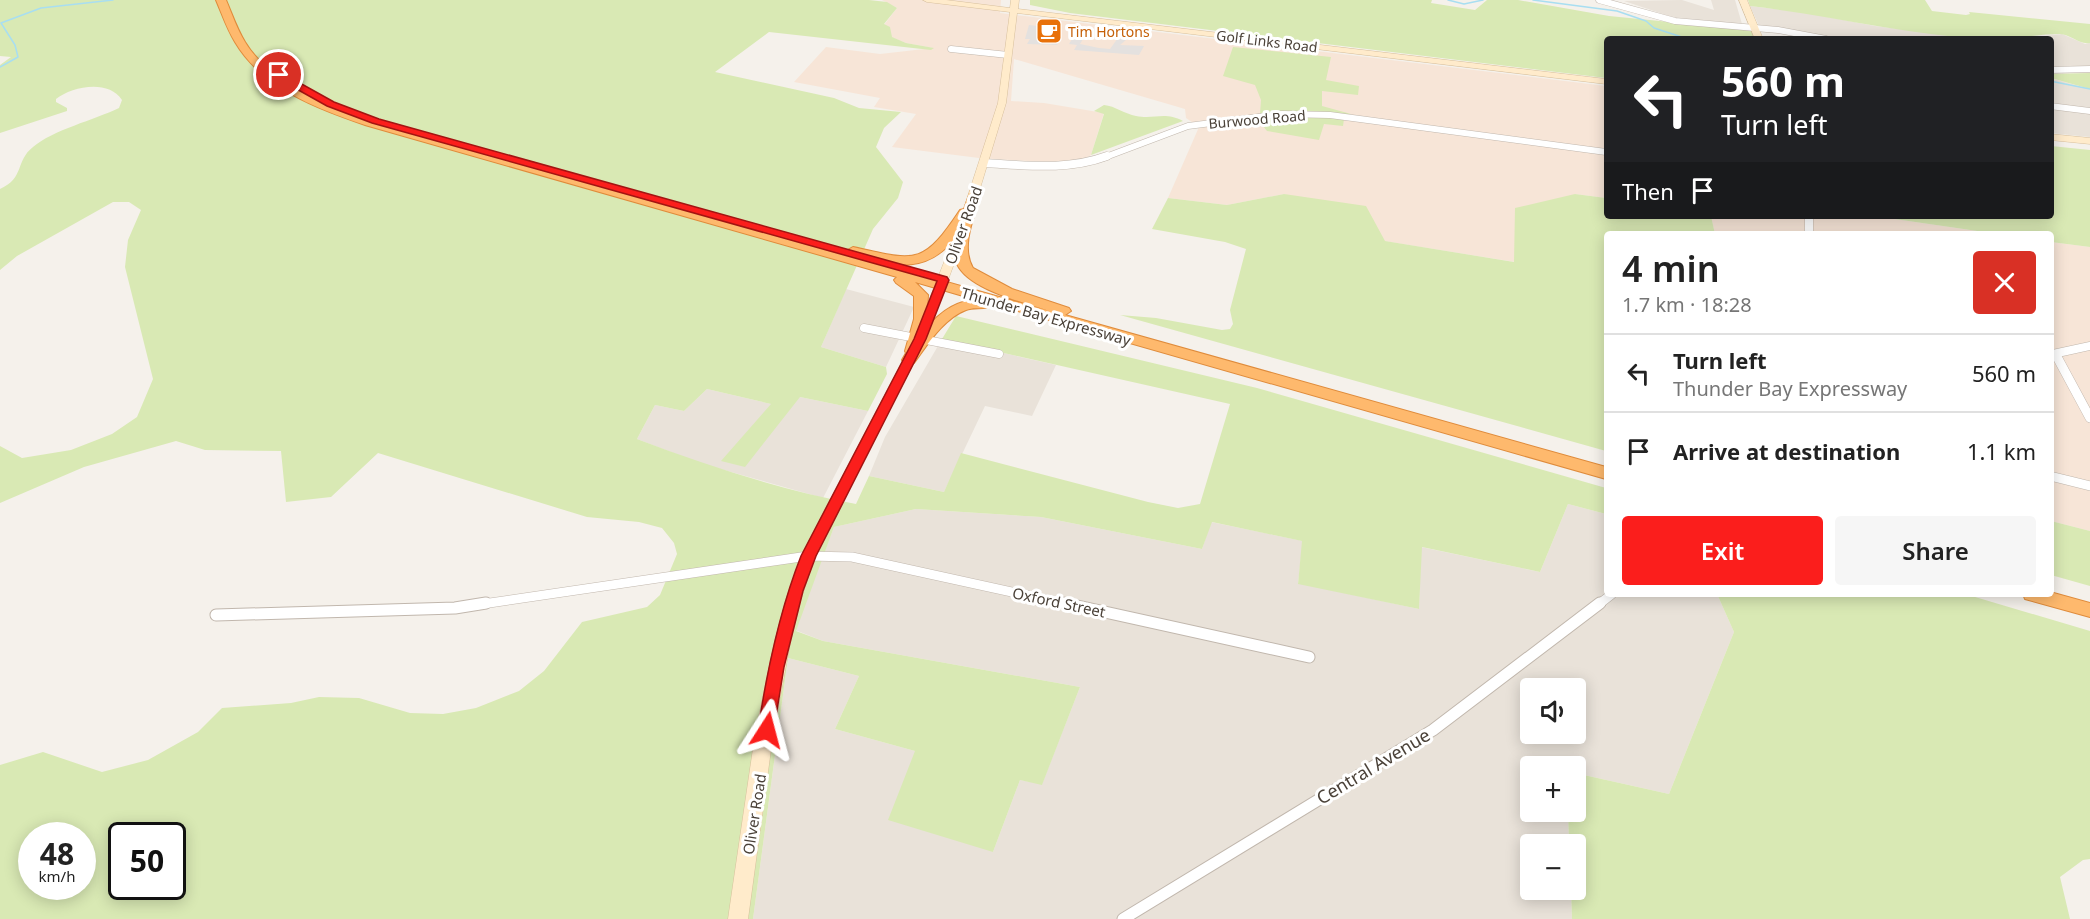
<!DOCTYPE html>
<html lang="en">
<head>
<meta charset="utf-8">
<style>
	:root { --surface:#fff; --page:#f6f6f6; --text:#222; --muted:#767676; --line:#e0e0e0; --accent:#fb1e1c }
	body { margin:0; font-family:"Noto Sans",sans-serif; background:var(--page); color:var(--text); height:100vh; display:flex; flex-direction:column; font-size:22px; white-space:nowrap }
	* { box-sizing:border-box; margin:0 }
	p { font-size:20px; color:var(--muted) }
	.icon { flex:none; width:33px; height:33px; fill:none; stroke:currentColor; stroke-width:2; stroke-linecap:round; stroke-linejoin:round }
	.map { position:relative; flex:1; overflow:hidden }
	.details { position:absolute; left:1604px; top:231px; width:450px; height:366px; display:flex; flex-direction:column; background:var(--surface); border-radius:6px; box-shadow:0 3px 15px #0003 }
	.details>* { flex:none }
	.guide { position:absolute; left:1604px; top:36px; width:450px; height:183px; border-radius:6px; box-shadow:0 3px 15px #0003; background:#202124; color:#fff; overflow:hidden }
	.tools { position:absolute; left:1520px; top:678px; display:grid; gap:12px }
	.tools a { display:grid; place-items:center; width:66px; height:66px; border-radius:6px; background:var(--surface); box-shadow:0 3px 15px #0003; font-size:30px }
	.speed { position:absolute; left:18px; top:822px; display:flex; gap:12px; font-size:30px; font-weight:700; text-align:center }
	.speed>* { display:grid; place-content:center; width:78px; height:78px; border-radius:50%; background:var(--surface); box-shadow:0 3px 15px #0003; line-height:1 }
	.speed small { font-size:15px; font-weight:400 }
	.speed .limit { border:3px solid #111; border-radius:9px; background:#fff; color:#111 }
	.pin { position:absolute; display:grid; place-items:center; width:51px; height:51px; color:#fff; margin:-26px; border:3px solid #fff; border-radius:50%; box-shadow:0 2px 6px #0007 }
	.me { position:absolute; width:66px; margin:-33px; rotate:9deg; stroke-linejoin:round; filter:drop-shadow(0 0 4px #0008) }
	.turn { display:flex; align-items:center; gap:21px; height:126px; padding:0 18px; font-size:27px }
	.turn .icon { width:78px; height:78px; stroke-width:2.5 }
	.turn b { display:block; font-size:42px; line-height:51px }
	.then { display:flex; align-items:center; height:57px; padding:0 18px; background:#0003; gap:12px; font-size:22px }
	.round { display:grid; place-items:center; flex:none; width:63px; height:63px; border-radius:6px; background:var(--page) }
	.overview { display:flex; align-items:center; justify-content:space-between; height:102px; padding:0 18px }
	h1 { font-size:36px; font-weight:600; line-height:45px }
	.button { display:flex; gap:12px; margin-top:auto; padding:12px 18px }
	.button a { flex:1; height:69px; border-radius:6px; background:var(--accent); color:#fff; font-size:24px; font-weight:600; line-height:69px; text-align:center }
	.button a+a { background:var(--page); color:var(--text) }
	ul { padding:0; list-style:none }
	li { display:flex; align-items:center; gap:18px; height:78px; padding:0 18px; border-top:2px solid var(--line) }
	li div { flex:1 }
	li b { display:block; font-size:22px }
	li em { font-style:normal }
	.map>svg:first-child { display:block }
</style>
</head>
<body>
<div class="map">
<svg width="2090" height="919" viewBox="0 0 2090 919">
	<rect width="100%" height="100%" fill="#f5f1eb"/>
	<path fill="#e9e2d9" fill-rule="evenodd" d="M1682,0L1714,10L1711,0H1735L1742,24L1672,17L1624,1Z
		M1750,6L1802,12L1875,26L1982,39H1813L1759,26Z
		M2062,34L2085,44L2090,43V73L2051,74L2050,39H2021Z
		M2050,78L2090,89V137L2051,133Z
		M846,289L914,307L886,367L821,347Z
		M942,339L1056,365L1032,416L985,406L944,492L869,476L885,437Z
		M707,389L771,404L800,397L868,411L823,498L699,463L637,439L655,405L684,411Z
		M1568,504L1606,514V594H1717L1734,632L1669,794L1575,773V766H1530V812H1568L1569,844H1530V890H1571L1572,919H753L788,658L859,676L835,729L915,751L993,852L1020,780L1042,784L1080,687L823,641L795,630L834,527L916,509L1041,517L1202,549L1211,522L1303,541L1298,583L1419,609L1421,547L1540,572ZM1530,688H1575V734H1530Z"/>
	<path fill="#f7e5d7" d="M882,0H1001L1000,13L1606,86V198L1575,194L1515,262L1384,241L1284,194L1227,205L1168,198L1199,127L1186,118L1185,109L1014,59L1011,101L1044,103L1104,113L1091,155L1079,162H1043L979,158L892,147L916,114L874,107L880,98L794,82L826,47L880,54L933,48L906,43L891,37L884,25L897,8Z
		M1711,216H1874L1998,234H1715Z
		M2051,242L2090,247V531L2051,521Z"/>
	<path fill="#d9e9b4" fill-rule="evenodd" d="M0,0H869L887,2L897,8L884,24L890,27L892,37L906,43L934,48L931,50L769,32L715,72L834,98L859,108L901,112L884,128L876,147L903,182L898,198L873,229L821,347L886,367L887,374L868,411L800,397L745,467L721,461L771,404L707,389L684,411L655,405L637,439C708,466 781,490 856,504L869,476L944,492L961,453L1148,502L1178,508L1200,504L1230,404L942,339L956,316L1257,388L1606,488V514L1568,504L1540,572L1422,547L1419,609L1298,584L1302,541L1212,522L1202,549L1041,517L916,509L834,527L796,631L823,641L1080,687L1042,785L1020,780L993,852L888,820L915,751L835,729L859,676L788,658L753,919H0V765L43,752L102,772L148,760L198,732L222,708L291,703L319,697L359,698L410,713L443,714L476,708L519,691L544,671L582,622L647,607L660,595L677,554L674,543L662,528L639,522L587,517L378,453L331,497L286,502L281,451L205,450L176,441L84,467L0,503V446L22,458L71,450L112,434L137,417L153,379L125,267L128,240L141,210L129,202H113L17,256L0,270V189C25,178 15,161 33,147C53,130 94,120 119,108L122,100C109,79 72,86 56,99V102L67,108V111L0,133V65L11,57L0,56ZM32,836H82V886H32ZM122,836H172V886H122Z
		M1030,0H1432L1431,3L1475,10L1487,0H1518L1609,16L1751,30L1755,39H1606V78L1070,13L1030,5Z
		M1748,0H1925L1932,11L1966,15L1970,14L1969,12L2090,24V43C2079,45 2070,34 2060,34C2034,34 2008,41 1982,39C1904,34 1828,15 1750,6Z
		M1233,47L1331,57L1326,80L1359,86L1358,95L1322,91V106L1351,114H1260L1261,100L1255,85L1223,76Z
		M2090,73V89L2051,78V74Z
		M1104,105C1115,106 1125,114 1136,116C1154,120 1164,111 1183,121L1091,155L1104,114L1094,111Z
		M1306,116L1344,119L1343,126L1324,124L1319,140L1267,131L1263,126L1216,123Z
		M2051,146L2090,150V247L2051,242L2050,234H1998L1874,216H2050Z
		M1284,194L1366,206L1385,241L1514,262L1515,208L1575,194L1606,198V216H1711L1715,234H1606V451L1120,315L1156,318L1222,330L1230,329L1233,324L1230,310L1246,249L1225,242L1152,229L1168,198L1227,205Z
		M2051,521L2090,531V586L2051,575Z
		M1717,594H1965L2090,631V859L2083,860L2060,877L2070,919H1572L1571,890H1575V844H1569L1568,812H1575V773L1669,794L1734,632Z"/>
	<path fill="#e4e1df" d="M1029,25L1038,26V31L1054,34L1056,35L1055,38L1061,39L1057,45L1027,44L1030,39H1025Z
		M1076,33L1086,34L1080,44L1099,48L1110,49L1118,38L1127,39L1120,45L1144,46L1139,55L1074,50L1077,45L1069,44Z"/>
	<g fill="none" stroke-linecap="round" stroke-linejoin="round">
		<path stroke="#a8def1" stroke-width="1.5" d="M1448,0L1464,4L1483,0
			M1533,0L1617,11L1646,21L1654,28L1688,39
			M0,67L18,57L15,45L1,23L41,8L113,0
			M2050,81L2090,89"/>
		<g stroke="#c1b7ad" stroke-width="7">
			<path id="street-far3" d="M1599,0L1675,21L1778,30L1826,39
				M951,49L1008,55
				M2050,70L2090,69
				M2050,106L2090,111
				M1103,158L1188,126L1282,114L1330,115L1606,152"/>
		</g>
		<g stroke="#c1b7ad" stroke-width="9">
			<path id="street-far2" d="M984,163C1025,165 1067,171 1107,156
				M1809,216V234
				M864,328L999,354
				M2053,354L2090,346"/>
		</g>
		<g stroke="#c1b7ad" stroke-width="10">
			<path id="street-far1" d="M2056,355L2090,418
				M2050,476L2090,486
				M476,605L808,556L852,557L1071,605
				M1598,605L1612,594"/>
		</g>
		<g stroke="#c1b7ad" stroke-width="13">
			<path id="street" d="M1064,603L1309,657
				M216,615L455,608L486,603
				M1123,919L1433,730L1600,603"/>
		</g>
		<g stroke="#d8c09d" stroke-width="1">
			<path id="secondary" d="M923,0H946L1010,8L1011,0H1019L1018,9L1606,79V84L1017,13L1006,103L975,205L970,208L965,205L998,103L1010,12L927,2Z
				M1739,0H1747L1763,39H1755Z
				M2050,134L2090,138V144L2050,140Z
				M962,226L967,229L926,339L815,556L801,599L790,644L773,735L748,919H728L755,735L774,644L786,599L801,556L914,339L957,229Z"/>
		</g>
		<g stroke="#df8b3b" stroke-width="2">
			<path id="highway" d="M216,0H226C232,14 237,29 245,42C269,81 315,99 356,114L1049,311C1024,302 969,290 957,264C954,255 956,245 957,236C925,277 893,265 848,254L846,251L853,247C916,261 923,266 960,210L964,209L971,190H979L981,193C975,215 960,246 973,268L1012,289L1069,308L1071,311L1065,315L1606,467V479L993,304C986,311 976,306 966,310C943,319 928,344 914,363H904L902,360L906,353L905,351L914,319V296L896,283L894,280L897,277L365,125C317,108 263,89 235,42C227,29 222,14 216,0ZM915,282L977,300C956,300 939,313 926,329L928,295Z
				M2050,592L2090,603V617L2025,599L2023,594H2050Z"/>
		</g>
		<use href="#street-far3" stroke="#fff" stroke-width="6"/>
		<use href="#street-far2" stroke="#fff" stroke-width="8"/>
		<use href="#street-far1" stroke="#fff" stroke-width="9"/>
		<use href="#street" stroke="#fff" stroke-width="11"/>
		<use href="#secondary" fill="#ffebcb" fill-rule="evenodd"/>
		<use href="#highway" fill="#feb96d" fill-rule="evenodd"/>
	</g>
	<path fill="#fb1e1c" stroke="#a31412" stroke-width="1.5" d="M275,73H282L334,102L379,119L947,277L949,280L926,339L816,556L803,591L784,667L773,735L767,737L761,735L758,730C767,670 779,612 801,556L914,339L937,281L372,123L327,106L275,77Z"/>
	<defs>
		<g id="cafe-square" transform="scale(1.35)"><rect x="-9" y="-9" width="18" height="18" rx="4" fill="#e8710a" stroke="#fff"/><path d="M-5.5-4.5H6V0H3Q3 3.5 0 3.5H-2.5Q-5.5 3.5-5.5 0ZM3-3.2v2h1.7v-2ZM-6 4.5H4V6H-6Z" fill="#fff"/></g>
	</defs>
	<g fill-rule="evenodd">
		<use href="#cafe-square" x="1049" y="31"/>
	</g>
	<g text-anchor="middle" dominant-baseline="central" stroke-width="6" stroke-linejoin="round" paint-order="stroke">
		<g font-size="14" fill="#c56008" stroke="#fff" text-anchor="start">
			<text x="1068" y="31">Tim Hortons</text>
		</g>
		<g font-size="14" fill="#4a4138" stroke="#fff">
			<text transform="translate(1267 41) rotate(7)">Golf Links Road</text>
			<text transform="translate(1257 119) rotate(-5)">Burwood Road</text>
		</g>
		<g font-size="15" fill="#4a4138" stroke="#fff">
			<text transform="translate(963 225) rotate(-70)">Oliver Road</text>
			<text transform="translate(1046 316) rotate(16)">Thunder Bay Expressway</text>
			<text transform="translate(1059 602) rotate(12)">Oxford Street</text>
			<text transform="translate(754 814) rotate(-81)">Oliver Road</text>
		</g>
		<g font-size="18" fill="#4a4138" stroke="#fff">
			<text transform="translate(1373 766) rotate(-31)">Central Avenue</text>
		</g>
	</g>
</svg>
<div class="tools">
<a><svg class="icon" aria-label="sound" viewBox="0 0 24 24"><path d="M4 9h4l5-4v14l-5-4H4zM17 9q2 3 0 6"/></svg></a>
<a>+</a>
<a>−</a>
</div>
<div class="speed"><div>48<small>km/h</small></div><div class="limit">50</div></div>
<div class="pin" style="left:279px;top:75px;background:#d93025"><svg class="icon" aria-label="arrive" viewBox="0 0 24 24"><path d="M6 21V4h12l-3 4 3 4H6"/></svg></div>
<svg class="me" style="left:767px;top:730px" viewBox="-20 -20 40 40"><path d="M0-17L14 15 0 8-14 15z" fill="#fb1e1c" stroke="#fff" stroke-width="4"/></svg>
<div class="guide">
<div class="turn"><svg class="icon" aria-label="left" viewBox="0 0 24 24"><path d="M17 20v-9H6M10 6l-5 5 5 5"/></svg><div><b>560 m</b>Turn left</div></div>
<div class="then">Then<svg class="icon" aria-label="arrive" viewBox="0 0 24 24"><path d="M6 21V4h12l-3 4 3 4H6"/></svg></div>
</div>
<section class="details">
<div class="overview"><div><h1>4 min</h1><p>1.7 km · 18:28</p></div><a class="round" style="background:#d93025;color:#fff"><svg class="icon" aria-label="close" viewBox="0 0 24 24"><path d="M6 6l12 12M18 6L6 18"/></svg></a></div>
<ul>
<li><svg class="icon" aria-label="left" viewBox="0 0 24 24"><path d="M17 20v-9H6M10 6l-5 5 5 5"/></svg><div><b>Turn left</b><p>Thunder Bay Expressway</p></div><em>560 m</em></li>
<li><svg class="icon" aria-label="arrive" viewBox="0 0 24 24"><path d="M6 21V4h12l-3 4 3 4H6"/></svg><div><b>Arrive at destination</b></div><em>1.1 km</em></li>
</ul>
<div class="button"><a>Exit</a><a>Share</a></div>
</section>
</div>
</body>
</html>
